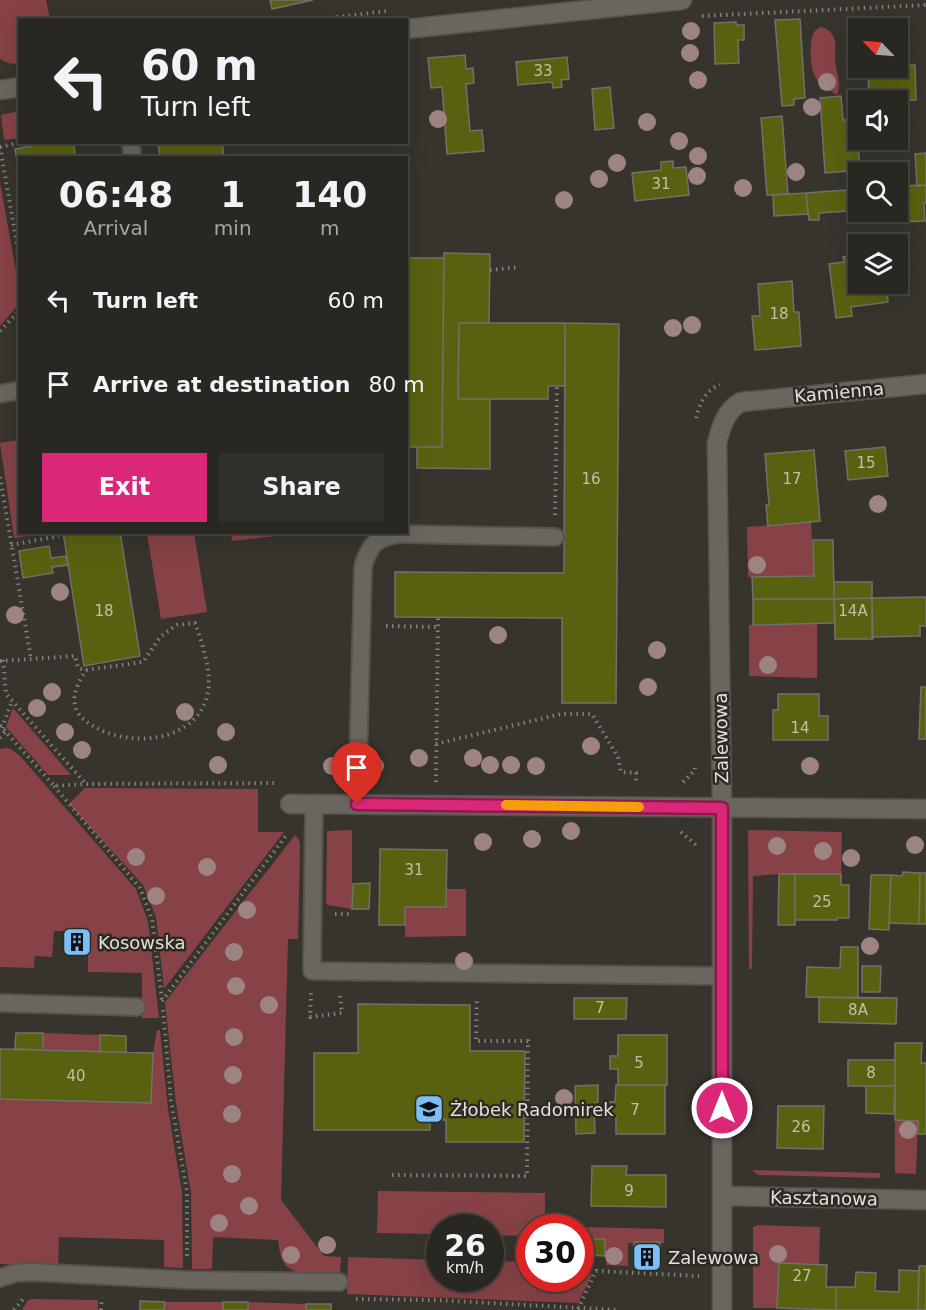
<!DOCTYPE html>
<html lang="en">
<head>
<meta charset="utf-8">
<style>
	:root { --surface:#292722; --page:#312f2a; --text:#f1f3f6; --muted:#a5a5a5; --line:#454440; --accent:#db2777 }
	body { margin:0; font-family:"DejaVu Sans",sans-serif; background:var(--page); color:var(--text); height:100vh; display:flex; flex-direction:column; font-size:22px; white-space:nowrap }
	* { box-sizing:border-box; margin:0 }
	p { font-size:20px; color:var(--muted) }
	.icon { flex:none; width:33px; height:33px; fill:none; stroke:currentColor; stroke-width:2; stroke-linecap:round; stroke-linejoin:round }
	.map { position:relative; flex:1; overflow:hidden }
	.details { position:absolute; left:18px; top:156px; width:390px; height:378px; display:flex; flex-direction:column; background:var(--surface); border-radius:0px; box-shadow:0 6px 24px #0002,0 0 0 2px var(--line) }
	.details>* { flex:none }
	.banner { position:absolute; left:18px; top:18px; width:390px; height:126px; border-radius:0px; box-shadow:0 6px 24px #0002,0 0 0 2px var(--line); background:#292722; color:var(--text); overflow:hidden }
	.needle { width:39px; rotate:295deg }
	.controls { position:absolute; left:848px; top:18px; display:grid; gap:12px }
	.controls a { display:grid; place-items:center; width:60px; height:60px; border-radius:0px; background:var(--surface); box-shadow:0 6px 24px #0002,0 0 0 2px var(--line); font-size:30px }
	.speed { position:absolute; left:426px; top:1214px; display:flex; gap:12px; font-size:30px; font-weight:700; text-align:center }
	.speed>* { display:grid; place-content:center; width:78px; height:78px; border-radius:50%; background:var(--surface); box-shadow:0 6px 24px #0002,0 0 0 2px var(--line); line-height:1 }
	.speed small { font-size:15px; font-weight:400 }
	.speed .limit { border:9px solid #d22; background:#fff; color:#111 }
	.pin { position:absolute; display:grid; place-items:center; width:51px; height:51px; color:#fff; margin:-62px -26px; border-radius:50% 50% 50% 0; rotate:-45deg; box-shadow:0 0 6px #0007 }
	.pin .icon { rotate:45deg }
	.me { position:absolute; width:66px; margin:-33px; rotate:0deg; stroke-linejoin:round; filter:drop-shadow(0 0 4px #0008) }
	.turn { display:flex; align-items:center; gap:21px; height:126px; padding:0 24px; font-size:27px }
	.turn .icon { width:78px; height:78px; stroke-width:2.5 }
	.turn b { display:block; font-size:42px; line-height:51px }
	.eta { display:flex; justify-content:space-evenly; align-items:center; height:102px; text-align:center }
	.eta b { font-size:36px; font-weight:600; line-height:42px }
	.button { display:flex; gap:12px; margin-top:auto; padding:12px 24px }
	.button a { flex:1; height:69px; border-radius:0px; background:var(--accent); color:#fff; font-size:24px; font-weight:600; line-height:69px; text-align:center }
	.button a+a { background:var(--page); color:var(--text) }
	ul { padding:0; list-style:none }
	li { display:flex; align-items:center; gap:18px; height:84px; padding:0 24px }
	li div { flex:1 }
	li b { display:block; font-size:22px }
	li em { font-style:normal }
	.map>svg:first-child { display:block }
</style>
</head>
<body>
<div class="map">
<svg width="926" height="1310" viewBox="0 0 926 1310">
	<rect width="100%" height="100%" fill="#37342d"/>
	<path fill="#864247" d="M0,0H46L50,19L20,20L19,63C12,65 7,63 0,59Z
		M820,27C827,28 831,31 834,38C837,45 835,50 835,57C835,70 842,82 837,95C830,90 822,86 817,80C810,71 809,45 813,34C814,31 818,29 820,27Z
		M19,111V138L4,140L1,115Z
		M0,182L20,294L19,304L0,326Z
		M19,440L20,532L48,533L14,538L0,443Z
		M811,522L814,576L748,577L747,527Z
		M308,532L232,541L231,533V532Z
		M147,533H194L207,612L161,619Z
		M817,623V678L749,676V625Z
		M13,708L71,775H48L6,727Z
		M6,748L11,749L20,756L136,889L148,921L159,1018H142V973L88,972V931H54L52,957L35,956L34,968L0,967V749Z
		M85,788L258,789V832H284L164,989L156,917L143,885L69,804Z
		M352,830V909L328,905L326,904L327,831Z
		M748,830L842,832L841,874H779L753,876L752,969H749Z
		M295,835L299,840L300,845L298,939H288L281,1200L324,1256L341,1257L340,1274L297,1272C282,1267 280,1255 278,1240L213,1237L212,1269H192L191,1193L176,1104L165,1002Z
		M447,889H466V936L405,937V907H446Z
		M157,1030H160L168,1109L182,1192L183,1268L164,1267V1240L59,1237L58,1265L0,1264V1099L153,1053Z
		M43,1033L100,1035V1052L43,1050Z
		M895,1120L918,1121L916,1174L895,1173Z
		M752,1170L880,1173V1178L758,1175Z
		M378,1191L545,1193V1227H530L529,1236L491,1235L490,1227H440L439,1234L377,1233Z
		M758,1225L820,1227L819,1264L779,1263L777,1308H753V1227Z
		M581,1227L664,1229V1243H628V1266L606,1265L605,1240L586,1239C586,1252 585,1264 592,1275L578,1303L347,1294L348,1257L439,1260L440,1278H490L491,1261L529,1262L530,1278H580Z
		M32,1299L98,1300V1310H22L28,1300Z
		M165,1302H223V1310H164Z
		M248,1302L306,1304V1310H248Z"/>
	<path fill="#596110" stroke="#707169" stroke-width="1.5" d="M270,0H313L272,9Z
		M800,19L805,98L794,99V105L782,106L775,20Z
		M736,22V25H744V40H738L739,63L715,64L714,23Z
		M897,46H906L907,65H915L916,100H869L868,68H897Z
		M465,55L466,69L473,68L474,83L466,84L470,131L482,130L484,151L447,154L442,87L431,88L428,58Z
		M567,57L569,79L561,80L562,87L553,88L552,82L518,85L516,62Z
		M610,87L614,128L595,130L592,89Z
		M841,96L843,120H856L860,170L825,173L820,98Z
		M782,116L788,194L767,195L761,118Z
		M52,142H73L76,158H20V176L15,149Z
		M158,142H222L224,158H160Z
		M926,153V185L917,186L915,154Z
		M673,161V168L686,167L689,195L635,201L632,173L661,170V162Z
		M926,185V203H924L925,221L902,222L900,186Z
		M846,190H858V212H868L848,213Z
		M846,190L848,211L819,213V220H809L806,193Z
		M806,193L808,214L774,216L773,195Z
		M444,253L490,254L489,323H459L458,399H490V469L417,468V447H442Z
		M858,255V284H886L888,302L851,307L852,316L836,318L829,264L844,262L843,257Z
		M406,258H444L442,447H406Z
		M792,281L794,312H799L801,346L755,350L752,316H760L758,284Z
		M459,323H565V386H548V399H458Z
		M565,323L619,324L616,703H562V618L395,617V572L564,573Z
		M885,447L888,476L848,480L845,451Z
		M814,450L820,521L768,526L766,505H769L765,454Z
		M63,532H120L140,656L84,666Z
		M813,540H833L834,599H753L752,577L814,576Z
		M49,546L51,558L66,556L68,565L52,567L53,573L23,578L19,551Z
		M834,582H872V598L834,599Z
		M926,597V626H920V636L872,637V598Z
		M872,598L873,639H835L834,599Z
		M753,599H834L835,623L753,625Z
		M921,687H926V739H919Z
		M778,694H819V716H828V740H773V710H778Z
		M380,849L447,850L446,907H405V925H379Z
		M903,872L920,873L919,924L889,923L891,875L902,876Z
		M920,873H926V924H919Z
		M779,874H795V925H778Z
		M795,874H841V885H849V918H837V920H795Z
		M871,875H891L889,930L869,929Z
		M370,883L369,909H352L353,884Z
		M66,931H88V954L66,953Z
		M841,947H858V998L806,997L807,967L840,968Z
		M862,966H881L880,992H862Z
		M819,997L897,998L896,1024L819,1022Z
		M574,998H627L626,1019H574Z
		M358,1004L470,1005V1051H525L524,1142H446V1120H430V1130H314V1053H358Z
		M16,1033H43V1050L15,1049Z
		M100,1035L126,1036V1052H100Z
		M618,1035H667V1085H618V1069H610V1056H618Z
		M895,1043H922L921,1063H926V1134H918V1121L895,1120Z
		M0,1049L153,1053L151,1103L0,1099Z
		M848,1060H895V1086H848Z
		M598,1085V1102L594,1103L595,1133L576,1134L575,1086Z
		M616,1085H665V1134H616V1117L605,1118V1102H615Z
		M866,1086H895L894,1114L866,1113Z
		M778,1106H824L823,1149L777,1148Z
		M592,1166H627L626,1175H666V1207L591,1206Z
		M586,1239H605V1256L586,1255Z
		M634,1242H660V1266H634Z
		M779,1263L827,1265L826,1287H836V1310L777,1308Z
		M919,1266H926V1310H918Z
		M899,1270L919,1271L918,1310H836V1287H855L856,1272L876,1273L875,1291L899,1292Z
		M140,1301L165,1302L164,1310H140Z
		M223,1302H248V1310H223Z
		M306,1304H331V1310H306Z"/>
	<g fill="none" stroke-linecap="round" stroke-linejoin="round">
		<g stroke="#56524c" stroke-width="20">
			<path id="lane" d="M131,142L132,158
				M0,394L20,390
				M314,804L312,971L722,976
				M357,804L363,567C369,544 377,537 400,534L555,537
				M0,1003L137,1007
				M0,1278L15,1273L31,1272L188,1280L339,1282"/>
		</g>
		<g stroke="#56524c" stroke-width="21">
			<path id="street" d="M406,29L682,0
				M0,90L20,87
				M290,804L926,809
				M722,1196L926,1200
				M722,1310V808L717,443C721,427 726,410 741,402L926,384"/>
		</g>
		<path stroke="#84827c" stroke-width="4" stroke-dasharray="1.5 4.5" stroke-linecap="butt" d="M702,16L926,5
			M313,20L387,11
			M0,147L20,261
			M0,147L23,142
			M490,270L520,267
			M0,331L20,310
			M696,418C699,405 706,389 720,385
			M0,477L31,659
			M555,515L557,387
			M324,533L350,534
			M11,545L59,536
			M386,626L438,627
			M3,660L6,694L85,783
			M0,661L75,656L78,668L86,670L143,662L161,636L177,625L195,623C203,646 214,676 206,700C191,743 129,747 95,727C88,723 78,716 76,709C71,695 79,681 86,670
			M0,725L54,786L86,784L275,783
			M2,728L12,701
			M0,738L6,731
			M436,744L561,714H592L618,757L621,772L636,773V781
			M436,782L438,617
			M683,782L695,770V768
			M54,786L140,888L152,919L162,999
			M681,832L696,845
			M335,914H352
			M311,993L310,1017L342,1013L340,995
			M162,1001L288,833
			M163,1010L171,1100L187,1192V1256
			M392,1175L527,1176L528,1041H476L477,997
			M356,1299L436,1300L619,1310
			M578,1309L596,1271L699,1276
			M14,1310L23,1299
			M101,1310L102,1298"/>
		<use href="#lane" stroke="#6a665f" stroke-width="16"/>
		<use href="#street" stroke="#6a665f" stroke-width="18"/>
	</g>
	<g fill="#9d8381">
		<circle cx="691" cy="31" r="9"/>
		<circle cx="690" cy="53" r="9"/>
		<circle cx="698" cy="80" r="9"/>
		<circle cx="827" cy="82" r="9"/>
		<circle cx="812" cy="107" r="9"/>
		<circle cx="438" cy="119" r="9"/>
		<circle cx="647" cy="122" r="9"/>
		<circle cx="679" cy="141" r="9"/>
		<circle cx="698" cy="156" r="9"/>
		<circle cx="617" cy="163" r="9"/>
		<circle cx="796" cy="172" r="9"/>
		<circle cx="697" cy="176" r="9"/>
		<circle cx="599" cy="179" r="9"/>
		<circle cx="743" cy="188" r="9"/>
		<circle cx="564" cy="200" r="9"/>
		<circle cx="692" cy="325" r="9"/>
		<circle cx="673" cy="328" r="9"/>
		<circle cx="878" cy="504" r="9"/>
		<circle cx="757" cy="565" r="9"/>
		<circle cx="60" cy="592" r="9"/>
		<circle cx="15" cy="615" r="9"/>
		<circle cx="498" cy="635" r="9"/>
		<circle cx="657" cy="650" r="9"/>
		<circle cx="768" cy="665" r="9"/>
		<circle cx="648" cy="687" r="9"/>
		<circle cx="52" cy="692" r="9"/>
		<circle cx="37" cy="708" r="9"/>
		<circle cx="185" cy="712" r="9"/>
		<circle cx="65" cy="732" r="9"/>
		<circle cx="226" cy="732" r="9"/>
		<circle cx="591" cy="746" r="9"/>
		<circle cx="82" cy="750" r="9"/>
		<circle cx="419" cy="758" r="9"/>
		<circle cx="473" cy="758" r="9"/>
		<circle cx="218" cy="765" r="9"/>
		<circle cx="490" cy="765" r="9"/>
		<circle cx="511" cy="765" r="9"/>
		<circle cx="332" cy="766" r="9"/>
		<circle cx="375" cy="766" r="9"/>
		<circle cx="536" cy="766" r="9"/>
		<circle cx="810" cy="766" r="9"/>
		<circle cx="571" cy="831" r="9"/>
		<circle cx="532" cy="839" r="9"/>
		<circle cx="483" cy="842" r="9"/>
		<circle cx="915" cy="845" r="9"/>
		<circle cx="777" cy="846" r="9"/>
		<circle cx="823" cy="851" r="9"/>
		<circle cx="136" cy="857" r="9"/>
		<circle cx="851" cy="858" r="9"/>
		<circle cx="207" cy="867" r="9"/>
		<circle cx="156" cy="896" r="9"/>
		<circle cx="247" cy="910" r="9"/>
		<circle cx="870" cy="946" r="9"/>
		<circle cx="234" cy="952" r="9"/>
		<circle cx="464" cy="961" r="9"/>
		<circle cx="236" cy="986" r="9"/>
		<circle cx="269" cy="1005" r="9"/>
		<circle cx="234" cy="1037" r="9"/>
		<circle cx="233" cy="1075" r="9"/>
		<circle cx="564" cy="1098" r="9"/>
		<circle cx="232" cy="1114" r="9"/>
		<circle cx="908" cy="1130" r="9"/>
		<circle cx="232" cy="1174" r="9"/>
		<circle cx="249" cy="1206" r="9"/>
		<circle cx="219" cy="1223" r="9"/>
		<circle cx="327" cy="1245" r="9"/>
		<circle cx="778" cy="1254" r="9"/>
		<circle cx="291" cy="1255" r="9"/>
		<circle cx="614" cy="1256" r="9"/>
	</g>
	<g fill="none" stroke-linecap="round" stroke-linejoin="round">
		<g stroke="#8e194d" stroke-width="15">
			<path id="route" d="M357,804L722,808V1108"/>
		</g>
		<use href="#route" stroke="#db2777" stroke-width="10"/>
		<path stroke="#f59e0b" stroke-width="10" d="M506,805L639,807"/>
	</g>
	<defs>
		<g id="building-square" transform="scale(1.5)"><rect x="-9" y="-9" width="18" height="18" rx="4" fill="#7dbef9" stroke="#2d2a23"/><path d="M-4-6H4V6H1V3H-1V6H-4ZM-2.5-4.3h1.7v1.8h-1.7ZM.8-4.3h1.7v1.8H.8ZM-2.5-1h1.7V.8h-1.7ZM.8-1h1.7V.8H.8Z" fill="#111"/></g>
		<g id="school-square" transform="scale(1.5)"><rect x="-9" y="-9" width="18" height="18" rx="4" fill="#7dbef9" stroke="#2d2a23"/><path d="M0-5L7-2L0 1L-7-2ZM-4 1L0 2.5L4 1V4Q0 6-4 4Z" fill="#111"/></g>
	</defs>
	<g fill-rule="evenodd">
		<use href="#building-square" x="77" y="942"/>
		<use href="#school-square" x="429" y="1109"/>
		<use href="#building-square" x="647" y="1257"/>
	</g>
	<g text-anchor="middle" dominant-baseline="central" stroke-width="5" stroke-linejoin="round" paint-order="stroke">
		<g font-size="15" fill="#c0c0a8">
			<text x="543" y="71">33</text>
			<text x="661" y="184">31</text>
			<text x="779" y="314">18</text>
			<text x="866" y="463">15</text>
			<text x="591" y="479">16</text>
			<text x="792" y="479">17</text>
			<text x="104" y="611">18</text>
			<text x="853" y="611">14A</text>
			<text x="800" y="728">14</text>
			<text x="414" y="870">31</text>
			<text x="822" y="902">25</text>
			<text x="600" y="1008">7</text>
			<text x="858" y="1010">8A</text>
			<text x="639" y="1063">5</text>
			<text x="871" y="1073">8</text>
			<text x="76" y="1076">40</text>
			<text x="635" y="1110">7</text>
			<text x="801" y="1127">26</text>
			<text x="629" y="1191">9</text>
			<text x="802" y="1276">27</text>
		</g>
		<g font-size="18" fill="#e2e0db" stroke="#2d2a23">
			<text transform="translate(839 392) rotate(-5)">Kamienna</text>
			<text transform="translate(721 738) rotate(-91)">Zalewowa</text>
			<text transform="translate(824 1198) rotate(1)">Kasztanowa</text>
		</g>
		<g font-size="18" fill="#e2e0db" stroke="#2d2a23" text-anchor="start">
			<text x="98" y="942">Kosowska</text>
			<text x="450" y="1109">Żłobek Radomirek</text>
			<text x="668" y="1257">Zalewowa</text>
		</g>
	</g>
</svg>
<div class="controls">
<a><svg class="needle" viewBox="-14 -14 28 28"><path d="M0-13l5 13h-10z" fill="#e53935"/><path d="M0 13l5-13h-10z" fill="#a5a5a5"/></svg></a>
<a><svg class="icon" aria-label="sound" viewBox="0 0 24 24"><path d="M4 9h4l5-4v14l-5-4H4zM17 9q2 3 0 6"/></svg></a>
<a><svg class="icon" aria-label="search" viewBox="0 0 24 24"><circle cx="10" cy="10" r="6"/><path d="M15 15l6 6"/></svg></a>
<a><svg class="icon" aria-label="layers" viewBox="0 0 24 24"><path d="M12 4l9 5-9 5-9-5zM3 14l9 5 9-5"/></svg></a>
</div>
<div class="speed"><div>26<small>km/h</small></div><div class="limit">30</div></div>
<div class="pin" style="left:357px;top:804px;background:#d93025"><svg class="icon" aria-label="arrive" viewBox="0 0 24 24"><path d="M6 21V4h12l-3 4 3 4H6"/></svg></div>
<svg class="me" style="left:722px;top:1108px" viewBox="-20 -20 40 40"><circle r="17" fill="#db2777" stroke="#fff" stroke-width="3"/><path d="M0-11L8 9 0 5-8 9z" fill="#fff"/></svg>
<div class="banner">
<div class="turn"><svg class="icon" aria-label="left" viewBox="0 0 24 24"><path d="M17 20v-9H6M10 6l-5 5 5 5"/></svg><div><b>60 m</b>Turn left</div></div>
</div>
<section class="details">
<div class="eta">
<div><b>06:48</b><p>Arrival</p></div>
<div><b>1</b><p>min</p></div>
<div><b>140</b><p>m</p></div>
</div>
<ul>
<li><svg class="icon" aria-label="left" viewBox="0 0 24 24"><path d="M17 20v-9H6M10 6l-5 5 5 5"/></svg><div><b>Turn left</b></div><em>60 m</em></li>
<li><svg class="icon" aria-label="arrive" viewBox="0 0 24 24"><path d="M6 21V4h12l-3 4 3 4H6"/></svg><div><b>Arrive at destination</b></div><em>80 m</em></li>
</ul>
<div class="button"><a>Exit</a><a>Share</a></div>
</section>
</div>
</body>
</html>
